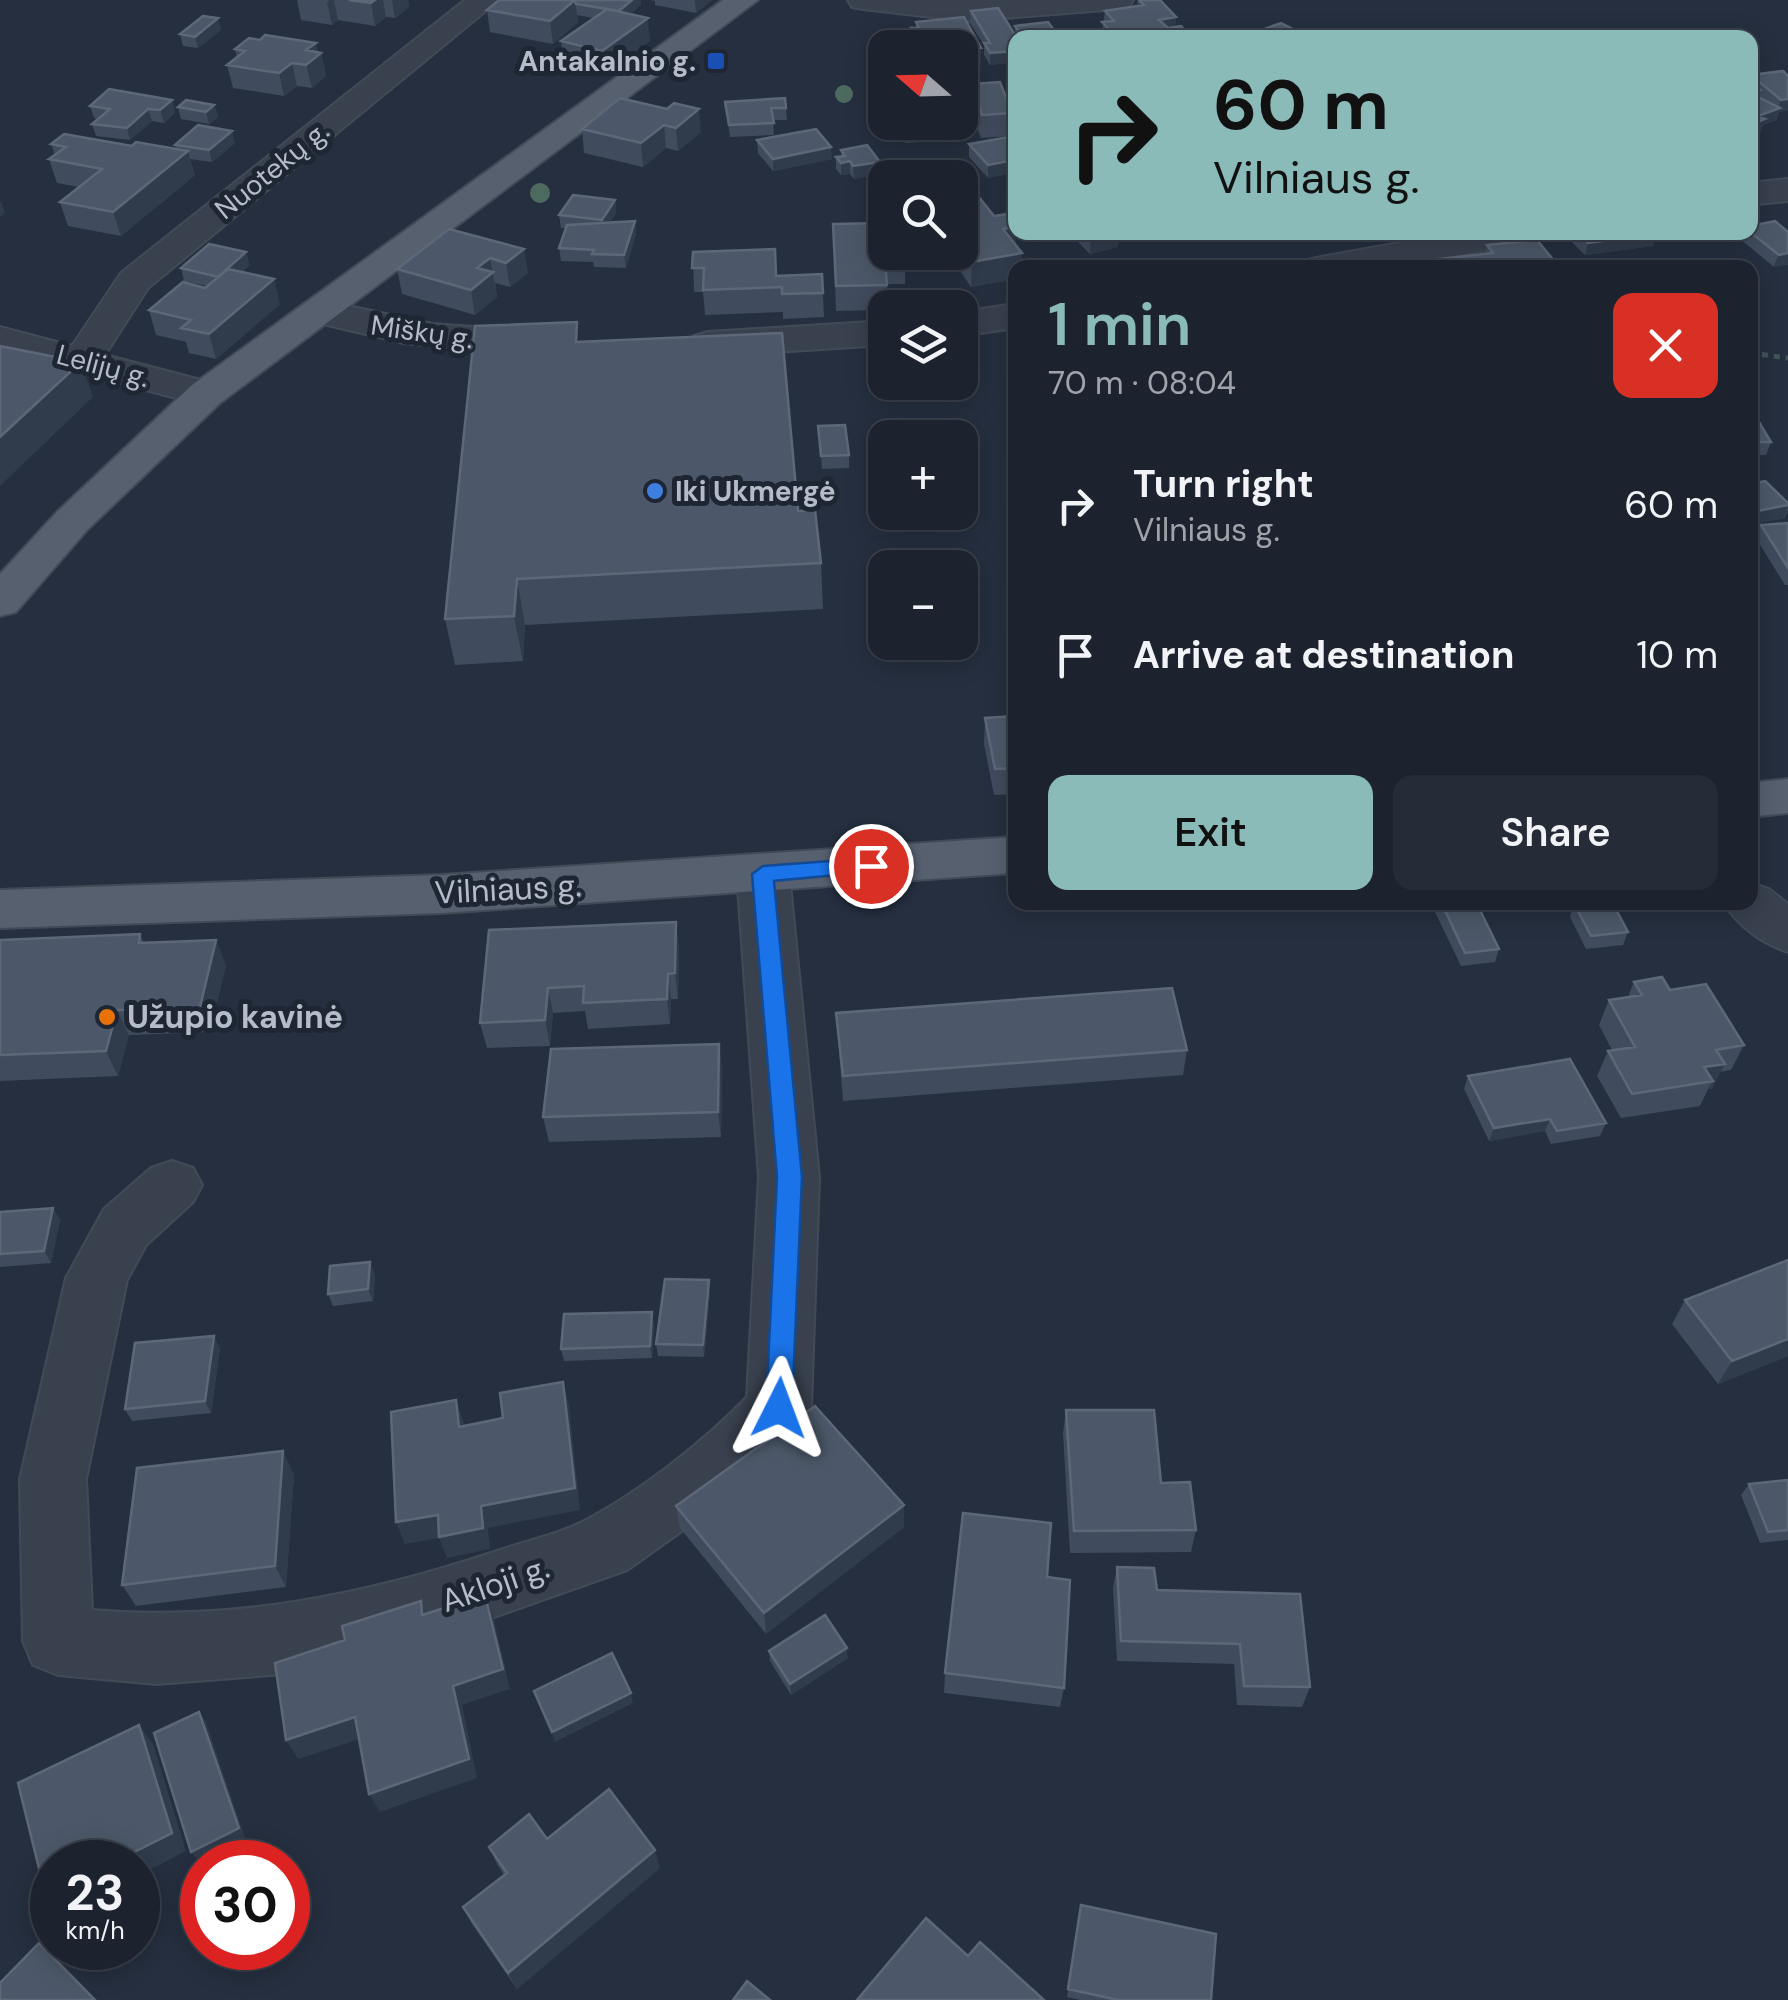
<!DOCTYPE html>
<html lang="en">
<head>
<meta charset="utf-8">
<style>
	:root { --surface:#1c232f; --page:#252b37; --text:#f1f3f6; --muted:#a0a4aa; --line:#3a404b; --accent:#8bbbb9 }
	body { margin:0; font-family:"DM Sans",sans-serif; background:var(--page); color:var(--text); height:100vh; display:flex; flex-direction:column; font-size:38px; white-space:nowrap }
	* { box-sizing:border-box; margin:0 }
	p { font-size:32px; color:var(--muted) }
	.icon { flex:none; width:55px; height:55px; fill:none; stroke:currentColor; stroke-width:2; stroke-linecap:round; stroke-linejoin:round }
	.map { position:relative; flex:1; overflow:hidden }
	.panel { position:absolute; left:1008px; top:260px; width:750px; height:650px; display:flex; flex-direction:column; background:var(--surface); border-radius:20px; box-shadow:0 5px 25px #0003,0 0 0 2px var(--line) }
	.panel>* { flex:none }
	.guide { position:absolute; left:1008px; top:30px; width:750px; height:210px; border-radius:20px; box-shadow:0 5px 25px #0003,0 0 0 2px var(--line); background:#8bbbb9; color:#111; overflow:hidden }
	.needle { width:65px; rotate:290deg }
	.fabs { position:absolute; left:868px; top:30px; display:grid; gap:20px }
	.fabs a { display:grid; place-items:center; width:110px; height:110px; border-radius:20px; background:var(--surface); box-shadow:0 5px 25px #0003,0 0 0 2px var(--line); font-size:50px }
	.speed { position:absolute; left:30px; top:1840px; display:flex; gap:20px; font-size:50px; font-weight:700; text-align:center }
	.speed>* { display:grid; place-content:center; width:130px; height:130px; border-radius:50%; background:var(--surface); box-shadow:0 5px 25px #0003,0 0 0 2px var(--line); line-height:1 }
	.speed small { font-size:25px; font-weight:400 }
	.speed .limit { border:15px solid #d22; background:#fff; color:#111 }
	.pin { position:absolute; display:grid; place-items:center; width:85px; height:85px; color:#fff; margin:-42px; border:5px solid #fff; border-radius:50%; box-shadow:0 2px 10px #0007 }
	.me { position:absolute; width:110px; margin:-55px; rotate:3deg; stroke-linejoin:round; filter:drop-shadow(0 0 8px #0008) }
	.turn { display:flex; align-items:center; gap:35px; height:210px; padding:0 40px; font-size:45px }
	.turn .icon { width:130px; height:130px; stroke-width:2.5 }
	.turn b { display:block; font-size:70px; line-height:85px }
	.round { display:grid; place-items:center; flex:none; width:105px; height:105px; border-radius:20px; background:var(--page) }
	.headline { display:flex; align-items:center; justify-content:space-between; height:170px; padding:0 40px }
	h1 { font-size:60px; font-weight:600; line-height:75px; color:var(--accent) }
	.action { display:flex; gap:20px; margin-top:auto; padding:20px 40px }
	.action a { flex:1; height:115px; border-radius:20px; background:var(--accent); color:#111; font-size:40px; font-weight:600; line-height:115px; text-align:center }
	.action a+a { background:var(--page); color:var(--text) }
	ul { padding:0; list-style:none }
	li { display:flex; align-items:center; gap:30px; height:150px; padding:0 40px }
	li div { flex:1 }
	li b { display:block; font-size:38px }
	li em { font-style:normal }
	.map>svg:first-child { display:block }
</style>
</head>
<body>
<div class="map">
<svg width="1788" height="2000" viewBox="0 0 1788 2000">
	<rect width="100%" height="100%" fill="#252f3f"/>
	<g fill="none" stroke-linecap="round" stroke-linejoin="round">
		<g stroke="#424a58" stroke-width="4">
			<path id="minor" d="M465,0H499L148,288L105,355L220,385L226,394L220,403L206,406L0,351V327L72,346L121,273Z
				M848,0H1133L1129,7L1118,9L966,21L863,9L852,7Z
				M1788,179V201L1750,205V183Z
				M1460,232H1544L1539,240L1526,243L1387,268H1303L1308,260L1321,257Z
				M320,300L433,324L547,332L561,336L567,344L561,352L547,356L404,343L306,320L301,312L306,304Z
				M1015,304V328L960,336V312Z
				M885,321V345L708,356L694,352L688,344L694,336L708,332Z
				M763,855L781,861L789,874L819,1177L811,1408L802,1428L755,1479L627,1570L429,1640L284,1674L157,1684L58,1675L33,1665L23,1641L20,1479L66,1278L104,1209L151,1168L172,1161L193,1168L202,1185L193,1202L146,1245L127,1280L86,1479L92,1610C230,1622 366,1595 497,1551C525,1541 558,1535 584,1521C638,1493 705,1441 747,1397L759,1177L737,874L745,861Z
				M1750,883L1769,889L1788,904V952C1763,944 1737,926 1724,902H1750Z"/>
		</g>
		<g stroke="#424a58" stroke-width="4">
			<path id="primary" d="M723,0H758L220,403L87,530L16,612L0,616V574L57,512L192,385Z
				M1788,779V813L1750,817V783Z
				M1015,837V873L441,913L0,928V890L441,875Z"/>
		</g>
		<path stroke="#405558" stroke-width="5" stroke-dasharray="6 6" stroke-linecap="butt" d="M1750,353L1788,358"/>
		<use href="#minor" fill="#39414f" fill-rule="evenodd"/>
		<use href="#primary" fill="#57606f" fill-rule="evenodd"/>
	</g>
	<g fill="#4d6a5f">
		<circle cx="844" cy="94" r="9"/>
		<circle cx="540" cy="193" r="10"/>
	</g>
	<path fill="#404b5d" d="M297,0H408L409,7L395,18L386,17L375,26L338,20L332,25L301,20Z
		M499,0H641V5L630,14L650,41L605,74L564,64L561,41L593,18L577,15L578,22L553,44L490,32L487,10Z
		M650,0H712L696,13L655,5V1Z
		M1138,0L1176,17L1175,27L1192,38H1101L1105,11L1137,6Z
		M971,11L1015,34V26L1060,38H1015V62L990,65L984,55V45L970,23Z
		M218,18L221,30L198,48L183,46L180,34Z
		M916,22L981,48L980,71L960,73V48H911V28H916Z
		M235,49L321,53L326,76L312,88L297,86L284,96L233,88L227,65L237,57Z
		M1751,75L1788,76V110L1779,112L1776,120L1763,125L1761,132L1750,136V79Z
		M960,85L1012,113L1011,136L981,138L978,130L939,132L938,141L905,143L899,122H960Z
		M620,98L701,132L678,151L666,148L643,167L584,153L582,129Z
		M172,100L175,112L164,123L152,121L130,140L96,136L92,124L98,119L94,118L90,106Z
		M725,102L786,108L787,120H773L774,135L730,137Z
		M214,105L218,117L209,124L181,119L178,107Z
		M757,140L832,159L773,171L758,153Z
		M235,143L212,162L190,159L195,175L121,236L68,226L60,202L79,187L57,183L49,159L55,155L51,144L132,146L176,149L175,145Z
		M969,144H1015V172L988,178L969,157Z
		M841,150L880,162V174L854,179L850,174L841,175L836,169V157L841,156Z
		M886,168L934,178H886Z
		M960,199L994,216L1016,232L1015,279L971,287L947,252H960Z
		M615,200L616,213L610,222L635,221L636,234L626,268L594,267L593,262L561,261L559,248L566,228H561L559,215Z
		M833,224L884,243L905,259V284H887L888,308H885V310L836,311Z
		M449,229L528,273L510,287L495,283L497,297L475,315L402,294L397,269Z
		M1068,232H1119L1118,247L1090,254Z
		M1575,232H1655L1657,234L1653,246L1585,255L1572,242Z
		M1742,232H1788L1774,267L1740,239Z
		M1487,245L1560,268H1437L1439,259L1485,254Z
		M693,252L776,276L822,274L824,317L783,319V312L705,315L703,292H694Z
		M250,265L242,272L280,304L216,359L189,353L186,342L156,335L149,310L207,286L184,281L181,268Z
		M580,342L798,511L821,563L823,609L525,625L523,661L455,665L445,619Z
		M1750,407L1771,442L1766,455H1750Z
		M818,426L849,455V468L822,469Z
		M1750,484L1788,503V510L1785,518L1753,524L1750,521Z
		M1788,523V585H1785L1756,538L1761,525Z
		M1015,716V794L994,795L984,744L985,718Z
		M1438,902H1476L1499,949L1495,962L1461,966L1435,912Z
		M1574,903L1628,932L1623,945L1586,949L1570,917Z
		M489,930L679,947L678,999H671L670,1024L588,1029L585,1011L553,1013L550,1046L487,1048L480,1023Z
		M140,934L144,943L226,965L210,1032L129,1035L118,1076L0,1081V940Z
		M1634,982L1670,990L1744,1045L1731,1070L1720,1072L1712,1089H1708L1700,1106L1621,1118L1597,1076L1608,1051L1612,1050L1599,1025L1609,1000L1628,997Z
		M836,1013L1187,1050L1183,1075L843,1101Z
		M719,1044L722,1069L721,1137L549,1142L543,1117Z
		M1468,1076L1606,1123L1600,1136L1551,1144L1545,1131L1489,1141L1464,1089Z
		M53,1208L60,1220L51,1263L0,1267V1212Z
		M375,1274L373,1301L333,1306L328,1294Z
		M710,1292L704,1357L658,1356L656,1344Z
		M1685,1300L1788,1356L1718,1384L1672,1324Z
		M654,1324L652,1358L564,1361L561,1349Z
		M220,1348L211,1413L132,1421L125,1409Z
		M1066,1410L1161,1483L1196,1530L1191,1552L1070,1553L1063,1433Z
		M294,1474L286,1587L136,1606L122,1585Z
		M1788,1480V1540L1760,1543L1741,1495L1749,1484Z
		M676,1506L904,1527L766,1634L680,1528Z
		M1117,1567L1310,1687L1302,1707L1237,1705L1234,1664L1117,1661L1113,1588Z
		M1047,1577L1064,1688L1060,1707L944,1693L945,1673Z
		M769,1651L848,1658L791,1695L770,1661Z
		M547,1839L660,1868L517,1989L472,1924L463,1907L504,1875L497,1864L489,1847Z
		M1079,1914L1211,2000H1080L1067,1997Z"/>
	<path fill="#303b4c" d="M330,0H334L338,20L332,25L327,2Z
		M375,0H383L386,17L375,26L371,3Z
		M392,0H408L409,7L395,18Z
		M575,0L578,22L553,44L550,21Z
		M632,0H641V5L620,23L618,11Z
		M695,0H712L696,13Z
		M1176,17L1174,38L1159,20Z
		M218,18L221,30L198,48L195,37Z
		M648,18L650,41L605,74L602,51Z
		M1124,32V38H1112L1113,34Z
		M916,37H924L923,48H916Z
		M316,43L319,55L321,53L326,76L312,88L306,65V50Z
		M981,48L980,71L960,73V50Z
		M1015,51V62L990,65V53Z
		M292,63L297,86L284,96L279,73Z
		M1788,99V110L1779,112L1776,120L1763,125L1761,132L1750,136V125L1758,116L1777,109L1781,100Z
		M172,100L175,112L164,123L160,110Z
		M214,105L218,117L209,124L206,112Z
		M148,109L152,121L130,140L127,128Z
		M699,109L701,132L678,151L676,128Z
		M664,125L666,148L643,167L641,143Z
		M232,131L235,143L212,162L209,150Z
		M831,147L832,159L773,171V159Z
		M188,151L195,175L121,236L113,212Z
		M1015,160V172L988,178V165Z
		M850,161V174L841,175V163Z
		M880,162V174L854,179L853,166Z
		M615,200L616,213L603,233L602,220Z
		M1,201L5,213L0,217V202Z
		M635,221L636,234L626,268L624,255Z
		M1015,227V232H1016V251L1003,229Z
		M1091,232H1119L1118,247L1090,254Z
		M1657,234L1653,246L1585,255L1588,243Z
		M524,249L528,273L510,287L506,263Z
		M246,252L250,265L221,289L218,277Z
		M1022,253L1021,268H1015V279L971,287L972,262Z
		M1788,253V265L1774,267L1779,255Z
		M490,258L497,297L475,315L471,290L477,268Z
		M274,279L280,304L216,359L209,334Z
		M81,362L93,397L0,486V437Z
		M1788,505L1785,518L1753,524L1758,511Z
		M517,579L525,625L523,661L514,616Z
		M676,922L679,947L678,999L675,973Z
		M216,940L226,965L210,1032L200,1007Z
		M668,974L671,999L670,1024L667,999Z
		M548,988L553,1013L550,1046L545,1020Z
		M117,1010L129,1035L118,1076L106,1051Z
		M719,1044L722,1069L721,1137L718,1112Z
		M1725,1064L1712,1089H1708L1713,1081L1704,1067Z
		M1550,1119L1545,1131L1489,1141L1494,1128Z
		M53,1208L60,1220L51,1263L44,1251Z
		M370,1262L375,1274L373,1301L368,1289Z
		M709,1280L710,1292L704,1357L703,1345Z
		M652,1312L654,1324L652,1358L650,1346Z
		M214,1336L220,1348L211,1413L205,1401Z
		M1788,1339V1356L1718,1384L1732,1361Z
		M563,1382L569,1405L580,1510L488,1528L490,1549L447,1558L439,1538L405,1544L396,1522L481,1506Z
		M456,1400L464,1423L466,1449L459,1427Z
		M283,1451L294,1474L286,1587L275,1566Z
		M904,1505V1527L766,1634L764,1613Z
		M485,1595L493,1615L510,1689L462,1705L477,1778L380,1812L369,1794Z
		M847,1648L848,1658L791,1695L790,1684Z
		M631,1693L633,1703L555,1742L552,1732Z
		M199,1712L206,1722L245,1838L199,1861L191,1852Z
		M355,1717L366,1737L298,1759L286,1740Z
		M139,1725L153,1744L186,1851L138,1876V1862H114Z
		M655,1850L660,1868L517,1989L508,1973Z"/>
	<path fill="#4c5869" stroke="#5d6778" stroke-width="2.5" d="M349,0H375L371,3Z
		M499,0H575L550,21L487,10Z
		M575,0H632L619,11L576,4Z
		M1139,0H1160L1176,17L1159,20L1168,28L1181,26L1192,38H1130L1124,32L1113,34L1102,22L1114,21L1105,11L1144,5Z
		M998,8L1017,38H1015V51L990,53L984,43H990L971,11Z
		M607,9L648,18L602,51L561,41Z
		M203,16L218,18L195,37L180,34Z
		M964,17L981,48L960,50V48H929L924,37H916L911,28H919L916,22Z
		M1048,22L1060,38H1023L1015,26Z
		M1281,23L1307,36L1302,38H1239Z
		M265,35L316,43L306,50L321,53L306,65L292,63L279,73L227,65L245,51L235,49L249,38L260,40Z
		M1783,71L1788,76V99L1781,100L1751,75Z
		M1000,82L1012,113L982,115L979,106L960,107V85Z
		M1750,85L1760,90L1750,93Z
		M109,89L172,100L160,110L148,109L127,128L92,124L110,109L90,106Z
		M1750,93L1780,108L1758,116L1765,119L1750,125Z
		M620,98L667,109L674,103L699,109L676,128L664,125L641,143L582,129Z
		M785,98L786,108H771L774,123L729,125L725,102Z
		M186,100L214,105L206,112L178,107Z
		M198,125L232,131L209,150L175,145Z
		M816,129L831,147L773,159L757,140Z
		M64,134L132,146L136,142L188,151L113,212L60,202L102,169L49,159L66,147L51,144Z
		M1008,137L1015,144V160L988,165L969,144Z
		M867,145L880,162L853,166L850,161L841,163L836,157L845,156L841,150Z
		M916,161L934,177L895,178L886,168Z
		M573,195L615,200L602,220L559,215Z
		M978,196L994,216L1007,214L1015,224V227L1003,229L1022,253L972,262L960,246V199Z
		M635,221L624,255L592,254L594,250L559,248L567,225Z
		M1775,221L1788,232V253L1779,255L1750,232V226Z
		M883,223L885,252H905V259L885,260L887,285L836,286L833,224Z
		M449,229L524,249L506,263L490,258L477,268L493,272L471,290L397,269Z
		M1578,232H1655L1657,234L1588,243Z
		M1537,240L1560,268H1445L1439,259L1493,253L1487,245Z
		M209,244L246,252L218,277L181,268Z
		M775,249L776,276L822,274L823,293L782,294V287L703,290L704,268H692L693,252Z
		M228,269L274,279L209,334L181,328L191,320L149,310L183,282L205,288Z
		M577,322L576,342L782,333L798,511L815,510L821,563L517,579L514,616L445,619L475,326Z
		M0,346L81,362L0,437Z
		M1750,407L1771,442H1750Z
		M845,425L849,455L821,456L818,426Z
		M1765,481L1788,503V505L1758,511L1750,503V484Z
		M1788,523V568L1761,525Z
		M1015,716V768L995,769L985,718Z
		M1441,902H1476L1499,949L1465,953Z
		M1583,902H1612L1628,932L1591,936L1574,903Z
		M676,922L675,973L668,974L667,999L583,1003L584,986L548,988L545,1020L480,1023L489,930Z
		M140,934L139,943L216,940L200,1007L117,1010L106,1051L0,1055V940Z
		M1662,977L1670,990L1706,984L1744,1045L1716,1050L1725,1064L1704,1067L1713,1081L1632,1094L1608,1051L1635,1047L1609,1000L1642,995L1634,982Z
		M1172,988L1187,1050L843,1076L836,1013Z
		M719,1044L718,1112L543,1117L551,1049Z
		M1570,1059L1606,1123L1557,1131L1550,1119L1494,1128L1468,1076Z
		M53,1208L44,1251L0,1254V1212Z
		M1788,1260V1339L1732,1361L1685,1300Z
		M370,1262L368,1289L328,1294L330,1266Z
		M665,1279L709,1280L703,1345L656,1344Z
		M652,1312L650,1346L561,1349L564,1314Z
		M214,1336L205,1401L125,1409L135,1343Z
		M563,1382L575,1488L481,1506L483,1528L439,1537L438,1515L396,1522L391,1412L456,1400L459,1427L503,1418L500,1393Z
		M815,1406L904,1505L764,1613L676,1506Z
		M1066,1410H1154L1161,1483L1190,1482L1196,1530L1074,1531Z
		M283,1451L275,1566L122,1585L137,1468Z
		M1788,1480V1530L1768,1532L1749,1484Z
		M963,1513L1051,1523L1047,1577L1070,1580L1064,1688L945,1673Z
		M1117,1567L1154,1568L1157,1590L1300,1594L1310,1687L1244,1686L1240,1644L1121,1641Z
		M485,1595L503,1669L453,1686L469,1759L369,1794L355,1717L286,1740L275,1663L345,1640L342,1626L421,1601L422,1615Z
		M825,1615L847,1648L790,1684L769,1651Z
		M612,1653L631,1693L552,1732L534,1691Z
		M199,1712L239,1828L191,1852L154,1733Z
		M139,1725L172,1833L114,1862H52V1894L46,1897L18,1783Z
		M609,1789L655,1850L508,1973L463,1907L507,1873L489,1847L529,1814L547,1839Z
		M1081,1905L1216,1934L1211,2000H1118L1068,1989Z
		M926,1918L968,1956L980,1942L1044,2000H857Z
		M39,1943L95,2000H2L0,1998V1983Z
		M747,1981L770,2000H733Z"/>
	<path fill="#1a73e8" stroke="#114b97" stroke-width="2.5" d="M871,858L882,866L879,871L774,881L802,1177L792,1408L788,1416L779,1420L770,1416L766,1408L777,1177L752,874L763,866Z"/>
	<rect fill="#1a4fb4" stroke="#1e2634" stroke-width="4" x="706" y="51" width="20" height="20" rx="5"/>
	<circle fill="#3f7fe0" stroke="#1e2634" stroke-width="4" cx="655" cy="491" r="10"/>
	<circle fill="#e8710a" stroke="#1e2634" stroke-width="4" cx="107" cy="1017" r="10"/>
	<g text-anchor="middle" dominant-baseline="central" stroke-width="10" stroke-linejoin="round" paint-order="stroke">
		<g font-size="28" font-weight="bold" fill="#b5bcc9" stroke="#1e2634" text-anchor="end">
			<text x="696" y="61">Antakalnio g.</text>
			<text x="675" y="491" text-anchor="start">Iki Ukmergė</text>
		</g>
		<g font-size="28" fill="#b5bcc9" stroke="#1e2634">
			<text transform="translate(272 170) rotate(-39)">Nuotekų g.</text>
			<text transform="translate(422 332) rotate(8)">Miškų g.</text>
			<text transform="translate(103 366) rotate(15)">Lelijų g.</text>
		</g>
		<g font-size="32" fill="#b5bcc9" stroke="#1e2634">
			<text transform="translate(508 889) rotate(-3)">Vilniaus g.</text>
			<text transform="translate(495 1584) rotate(-19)">Akloji g.</text>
		</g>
		<g font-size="32" font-weight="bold" fill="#b5bcc9" stroke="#1e2634" text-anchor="start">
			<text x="127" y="1017">Užupio kavinė</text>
		</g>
	</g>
</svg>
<div class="fabs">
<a><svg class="needle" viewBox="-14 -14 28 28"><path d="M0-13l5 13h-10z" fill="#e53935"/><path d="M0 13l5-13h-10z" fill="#a0a4aa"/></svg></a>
<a><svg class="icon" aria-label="search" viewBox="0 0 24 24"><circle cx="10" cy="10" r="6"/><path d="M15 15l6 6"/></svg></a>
<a><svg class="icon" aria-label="layers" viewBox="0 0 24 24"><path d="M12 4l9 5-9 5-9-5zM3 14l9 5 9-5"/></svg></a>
<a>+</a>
<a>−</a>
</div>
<div class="speed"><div>23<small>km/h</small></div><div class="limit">30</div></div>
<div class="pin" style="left:871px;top:866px;background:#d93025"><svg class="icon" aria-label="arrive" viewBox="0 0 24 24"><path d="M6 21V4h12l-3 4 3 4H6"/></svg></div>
<svg class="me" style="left:779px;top:1408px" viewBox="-20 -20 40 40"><path d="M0-17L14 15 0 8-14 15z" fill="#1a73e8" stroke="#fff" stroke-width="4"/></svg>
<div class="guide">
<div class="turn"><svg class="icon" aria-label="right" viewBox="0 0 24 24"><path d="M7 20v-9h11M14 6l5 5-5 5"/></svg><div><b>60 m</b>Vilniaus g.</div></div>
</div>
<section class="panel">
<div class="headline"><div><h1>1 min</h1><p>70 m · 08:04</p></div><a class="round" style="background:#d93025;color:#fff"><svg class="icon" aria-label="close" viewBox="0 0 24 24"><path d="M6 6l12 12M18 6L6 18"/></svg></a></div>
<ul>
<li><svg class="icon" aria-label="right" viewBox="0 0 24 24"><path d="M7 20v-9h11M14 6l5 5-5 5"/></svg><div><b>Turn right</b><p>Vilniaus g.</p></div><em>60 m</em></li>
<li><svg class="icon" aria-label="arrive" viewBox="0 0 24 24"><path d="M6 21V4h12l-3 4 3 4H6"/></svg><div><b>Arrive at destination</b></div><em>10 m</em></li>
</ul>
<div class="action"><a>Exit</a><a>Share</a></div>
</section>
</div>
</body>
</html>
